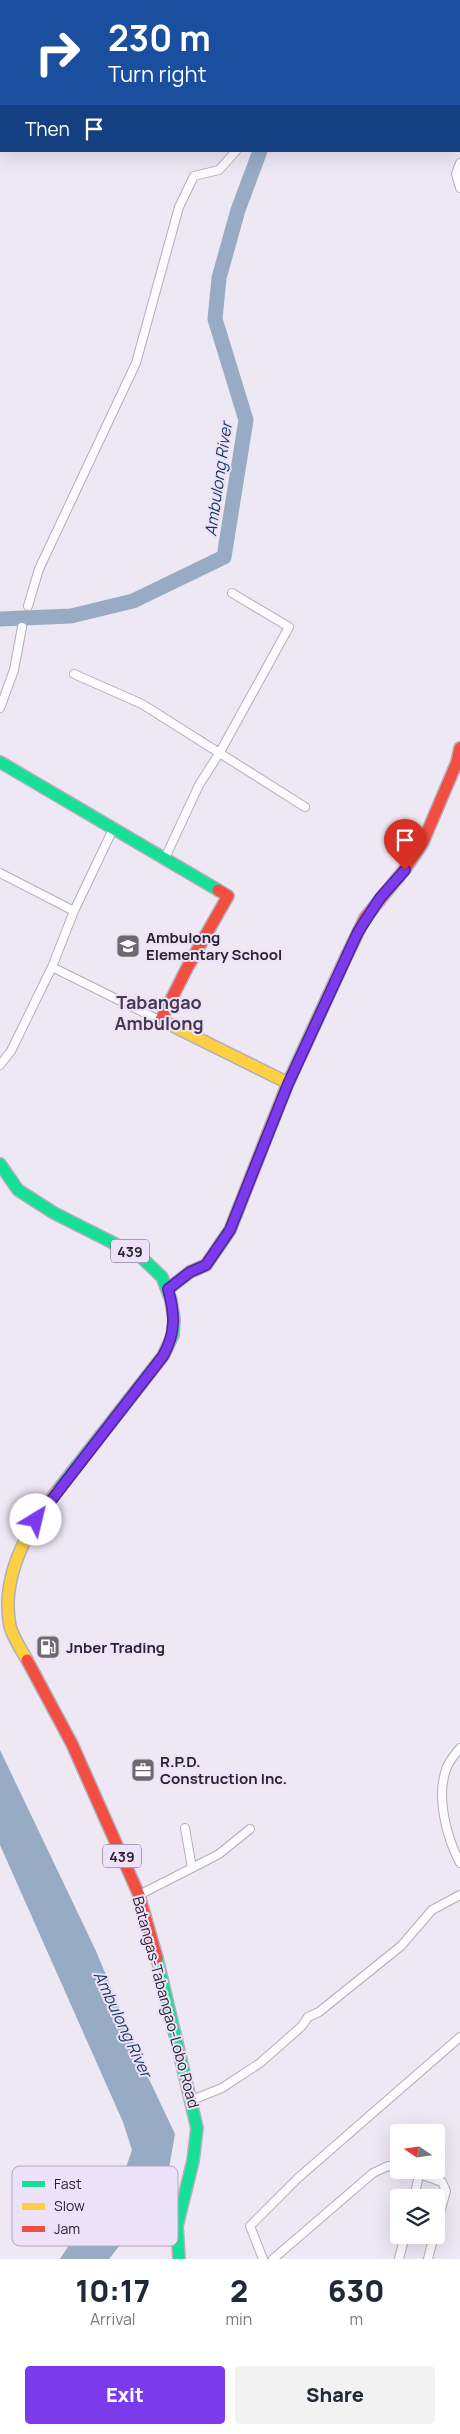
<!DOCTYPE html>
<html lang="en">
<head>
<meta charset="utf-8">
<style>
	:root { --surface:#fff; --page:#f2f2f3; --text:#1f2937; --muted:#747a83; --accent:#7c3aed }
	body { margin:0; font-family:Manrope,sans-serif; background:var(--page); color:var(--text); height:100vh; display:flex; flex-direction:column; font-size:19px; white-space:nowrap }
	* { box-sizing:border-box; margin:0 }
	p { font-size:16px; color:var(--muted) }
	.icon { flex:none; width:28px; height:28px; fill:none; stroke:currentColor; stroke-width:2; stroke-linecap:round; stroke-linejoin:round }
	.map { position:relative; height:2259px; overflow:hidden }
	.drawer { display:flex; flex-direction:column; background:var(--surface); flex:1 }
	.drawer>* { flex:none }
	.guide { position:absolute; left:0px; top:0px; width:460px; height:152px; box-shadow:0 5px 20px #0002; background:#1a4fa0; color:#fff; overflow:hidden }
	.needle { width:32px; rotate:283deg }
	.tools { position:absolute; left:390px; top:2124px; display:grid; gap:10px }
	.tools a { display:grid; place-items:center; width:55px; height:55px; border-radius:5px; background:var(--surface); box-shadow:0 5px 20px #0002; font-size:25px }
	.pin { position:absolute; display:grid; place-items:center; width:42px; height:42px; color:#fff; margin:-51px -21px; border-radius:50% 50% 50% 0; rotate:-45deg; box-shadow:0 0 5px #0007 }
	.pin .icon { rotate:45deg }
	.me { position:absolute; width:55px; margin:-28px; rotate:36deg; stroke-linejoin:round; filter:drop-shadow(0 0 4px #0008) }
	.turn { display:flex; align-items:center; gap:18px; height:105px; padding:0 25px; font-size:22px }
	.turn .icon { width:65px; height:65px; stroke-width:2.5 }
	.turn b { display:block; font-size:35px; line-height:42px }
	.then { display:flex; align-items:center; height:48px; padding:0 25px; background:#0003; gap:10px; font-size:19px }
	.eta { display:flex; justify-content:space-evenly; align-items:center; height:85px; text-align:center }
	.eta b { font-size:30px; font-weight:800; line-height:35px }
	.cta { display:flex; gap:10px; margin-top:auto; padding:10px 25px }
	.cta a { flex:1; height:58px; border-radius:5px; background:var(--accent); color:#fff; font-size:20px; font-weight:800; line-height:58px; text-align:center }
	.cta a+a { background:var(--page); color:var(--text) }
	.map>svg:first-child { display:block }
</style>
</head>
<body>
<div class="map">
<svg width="460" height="2259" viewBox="0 0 460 2259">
	<rect width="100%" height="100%" fill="#eee7f4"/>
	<path fill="#97acc4" d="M0,1750L96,1951L148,2077L175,2134L168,2174L147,2211L109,2259H60L71,2242L114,2202L132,2150L123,2122L0,1845Z"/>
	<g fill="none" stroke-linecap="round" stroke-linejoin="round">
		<path stroke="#97acc4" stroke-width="15" d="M459,96L460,97
			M0,619L71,616L133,601L224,557L246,420L215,319L219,278L238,210L260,151"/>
		<g stroke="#b3aeb8" stroke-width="10">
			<path id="street" d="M329,1L330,0
				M369,1V0
				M459,74H460
				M459,140L460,141
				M460,163L456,174L460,188
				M28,606L39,569L136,363L179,207L194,176L219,170L236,151
				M74,674L142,704L305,807
				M0,708L14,670L22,627
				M165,858L199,785L220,752L289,627L232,593
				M0,873L74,911
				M52,967L161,1021
				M0,1065L11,1051L52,967L74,911L114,827
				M460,1748C455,1754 450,1760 447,1767C435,1796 447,1838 460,1863
				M192,1868L219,1854L250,1829
				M139,1895L192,1868L185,1828
				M192,2100L222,2088L260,2063L302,2026L308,2017L319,2012L401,1946L432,1910L460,1895
				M408,2170L442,2182L446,2191L436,2227
				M414,2198L419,2175
				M263,2259L250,2226L298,2178L460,2037
				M273,2259L373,2173L388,2166L399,2168
				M399,2259L405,2235
				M428,2259L434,2235"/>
		</g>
		<g stroke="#b3aeb8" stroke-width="14">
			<path id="fast" d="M0,762L218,890
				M0,1164L18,1190L54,1213L141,1257L162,1277L171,1300L174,1319L173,1335L163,1356L57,1491
				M157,1958L197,2128L193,2161L177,2226L179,2259"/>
		</g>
		<g stroke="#b3aeb8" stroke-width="14">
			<path id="slow" d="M161,1020L288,1083
				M268,1133L288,1083L346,957
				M27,1660C21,1649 13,1638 10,1626C0,1576 28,1528 57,1491"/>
		</g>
		<g stroke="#b3aeb8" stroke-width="14">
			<path id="jam" d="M346,957L365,918L405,869L423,842L457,762L460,748
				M161,1020L187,968L228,896L218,890
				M168,1289L190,1272L206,1265L230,1230L268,1133
				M27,1660L72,1744L139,1895L157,1958"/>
		</g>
		<use href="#street" stroke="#fcfbfd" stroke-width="8"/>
		<use href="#fast" stroke="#16e098" stroke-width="11"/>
		<use href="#slow" stroke="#ffcf43" stroke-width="11"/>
		<use href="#jam" stroke="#f24e42" stroke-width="11"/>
	</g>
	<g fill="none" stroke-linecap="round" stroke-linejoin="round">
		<g stroke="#51269a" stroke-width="12">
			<path id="route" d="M36,1520L163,1356C176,1333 175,1314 168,1289L190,1272L206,1265L230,1230L288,1084L358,932L380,898L405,870"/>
		</g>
		<use href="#route" stroke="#7c3aed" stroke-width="9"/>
	</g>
	<defs>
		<g id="school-square" transform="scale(1.25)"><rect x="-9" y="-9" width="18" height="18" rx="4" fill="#6d6872" stroke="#eee1fa"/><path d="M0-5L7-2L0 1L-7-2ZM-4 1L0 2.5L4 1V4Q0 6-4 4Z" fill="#fff"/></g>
		<g id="fuel-square" transform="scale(1.25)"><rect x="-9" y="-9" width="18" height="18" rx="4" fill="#6d6872" stroke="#eee1fa"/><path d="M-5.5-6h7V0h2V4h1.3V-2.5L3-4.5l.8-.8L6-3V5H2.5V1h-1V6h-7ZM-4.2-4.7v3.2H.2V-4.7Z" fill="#fff"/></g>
		<g id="office-square" transform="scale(1.25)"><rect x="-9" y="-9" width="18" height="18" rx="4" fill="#6d6872" stroke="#eee1fa"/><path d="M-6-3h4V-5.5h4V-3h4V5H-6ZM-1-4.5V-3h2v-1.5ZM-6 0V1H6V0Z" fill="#fff"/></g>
	</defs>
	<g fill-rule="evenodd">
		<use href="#school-square" x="128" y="946"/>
		<use href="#fuel-square" x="48" y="1647"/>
		<use href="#office-square" x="143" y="1770"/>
	</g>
	<g text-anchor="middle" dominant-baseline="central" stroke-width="4" stroke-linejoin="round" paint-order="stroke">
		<g fill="#eee1fa" stroke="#635c6a" stroke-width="1">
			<rect x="111" y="1239.5" width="38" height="23" rx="4"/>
			<rect x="103" y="1844.5" width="38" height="23" rx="4"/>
		</g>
		<g font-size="14" font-weight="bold" fill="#28232c">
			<text x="130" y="1251">439</text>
			<text x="122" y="1856">439</text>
		</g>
		<g font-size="15" font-weight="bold" fill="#28232c" stroke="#eee1fa" text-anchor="start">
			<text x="146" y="937">Ambulong<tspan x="146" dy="17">Elementary School</tspan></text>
			<text x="66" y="1647">Jnber Trading</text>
			<text x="160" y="1761">R.P.D.<tspan x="160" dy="17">Construction Inc.</tspan></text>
		</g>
		<g font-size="15" fill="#28232c" stroke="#eee1fa">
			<text transform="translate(166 2002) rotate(75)">Batangas-Tabangao-Lobo Road</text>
		</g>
		<g font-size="16" font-style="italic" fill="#123b59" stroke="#eee1fa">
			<text transform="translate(218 479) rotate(-82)">Ambulong River</text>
			<text transform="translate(123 2024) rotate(65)">Ambulong River</text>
		</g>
		<g font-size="18" font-weight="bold" fill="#453a4e" stroke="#eee1fa">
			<text x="159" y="1002">Tabangao<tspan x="159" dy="21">Ambulong</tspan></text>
		</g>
	</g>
	<rect x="12" y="2166" width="166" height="80" rx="8" fill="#eee1fa" stroke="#b3a8bc" stroke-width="1"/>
	<rect x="22" y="2181" width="23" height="6" fill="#16e098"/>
	<rect x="22" y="2203" width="23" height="7" fill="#ffcf43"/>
	<rect x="22" y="2226" width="23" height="6" fill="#f24e42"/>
	<g font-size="14" fill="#28232c">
		<text x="54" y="2189">Fast</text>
		<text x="54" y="2211">Slow</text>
		<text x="54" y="2234">Jam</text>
	</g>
</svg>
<div class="tools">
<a><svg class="needle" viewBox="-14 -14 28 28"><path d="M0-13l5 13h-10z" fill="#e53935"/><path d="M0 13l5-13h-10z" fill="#747a83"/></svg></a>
<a><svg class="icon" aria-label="layers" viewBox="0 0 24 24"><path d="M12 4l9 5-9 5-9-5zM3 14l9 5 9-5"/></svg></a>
</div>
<div class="pin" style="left:405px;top:870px;background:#d93025"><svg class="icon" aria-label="arrive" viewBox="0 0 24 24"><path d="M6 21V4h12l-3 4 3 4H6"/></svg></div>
<svg class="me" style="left:36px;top:1520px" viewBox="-20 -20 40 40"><circle r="19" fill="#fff"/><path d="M0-13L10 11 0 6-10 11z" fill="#7c3aed"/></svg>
<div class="guide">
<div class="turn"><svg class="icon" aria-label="right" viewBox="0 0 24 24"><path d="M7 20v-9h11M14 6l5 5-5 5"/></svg><div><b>230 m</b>Turn right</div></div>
<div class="then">Then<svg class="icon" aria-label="arrive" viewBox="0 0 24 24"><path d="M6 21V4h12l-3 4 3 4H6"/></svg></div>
</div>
</div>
<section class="drawer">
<div class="eta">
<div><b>10:17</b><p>Arrival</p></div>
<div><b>2</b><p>min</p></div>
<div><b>630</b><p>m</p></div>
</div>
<div class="cta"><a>Exit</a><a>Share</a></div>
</section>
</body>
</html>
